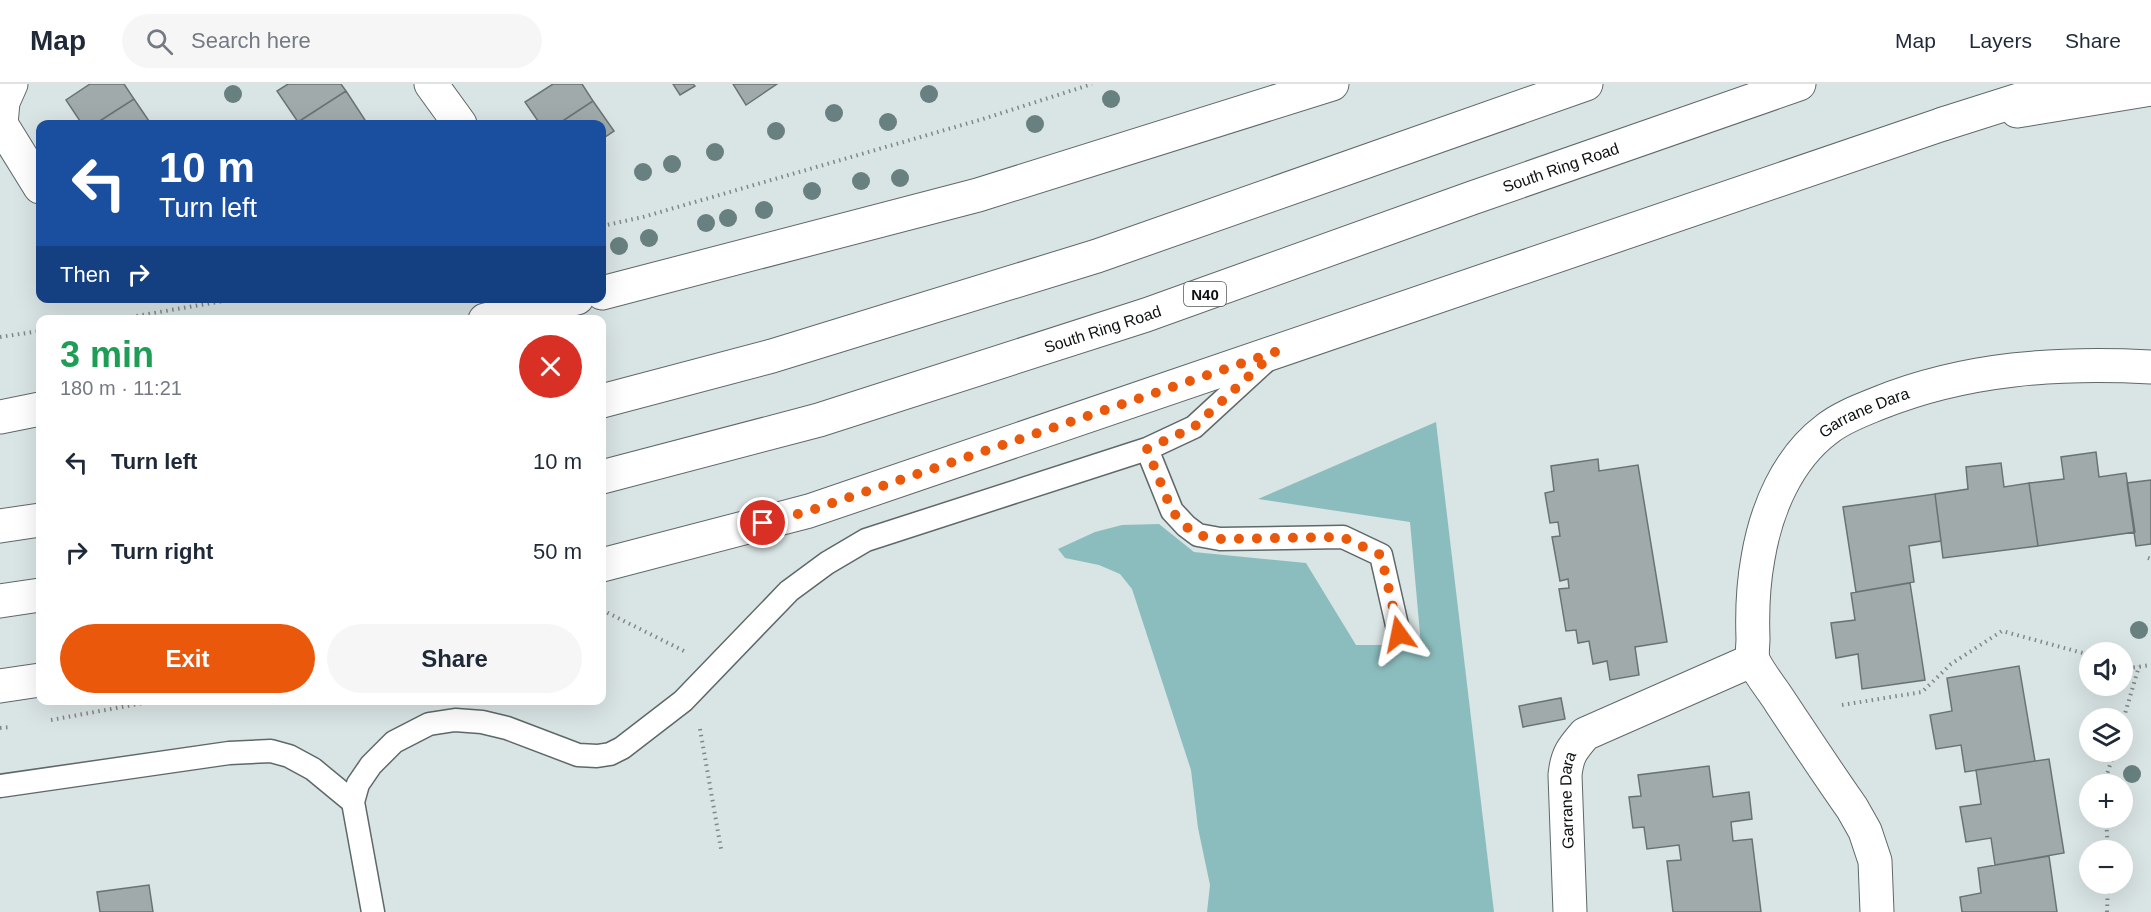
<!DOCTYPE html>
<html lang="en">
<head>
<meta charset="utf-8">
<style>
	:root { --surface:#fff; --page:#f6f6f7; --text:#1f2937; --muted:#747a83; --line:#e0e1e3; --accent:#ea580c }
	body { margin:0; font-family:Helvetica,sans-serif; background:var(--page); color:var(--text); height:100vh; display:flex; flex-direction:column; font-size:22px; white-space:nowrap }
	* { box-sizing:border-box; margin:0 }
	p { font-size:20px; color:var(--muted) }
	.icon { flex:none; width:33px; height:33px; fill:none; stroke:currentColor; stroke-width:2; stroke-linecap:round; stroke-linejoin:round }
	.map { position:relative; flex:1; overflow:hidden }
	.drawer { position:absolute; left:36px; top:231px; width:570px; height:390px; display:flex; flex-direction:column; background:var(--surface); border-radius:12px; box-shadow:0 6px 24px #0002 }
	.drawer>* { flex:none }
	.hud { position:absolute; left:36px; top:36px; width:570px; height:183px; border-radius:12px; box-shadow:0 6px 24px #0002; background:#1a4fa0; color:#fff; overflow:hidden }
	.fabs { position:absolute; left:2079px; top:558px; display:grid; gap:12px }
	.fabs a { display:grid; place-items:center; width:54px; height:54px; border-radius:50%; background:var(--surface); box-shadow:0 6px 24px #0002; font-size:30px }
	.pin { position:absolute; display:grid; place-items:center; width:51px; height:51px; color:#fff; margin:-26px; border:3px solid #fff; border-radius:50%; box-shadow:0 2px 6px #0007 }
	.me { position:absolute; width:66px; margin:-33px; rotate:348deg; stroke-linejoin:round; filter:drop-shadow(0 0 4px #0008) }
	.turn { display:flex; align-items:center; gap:21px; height:126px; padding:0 24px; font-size:27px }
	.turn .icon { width:78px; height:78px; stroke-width:2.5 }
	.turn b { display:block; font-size:42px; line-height:51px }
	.then { display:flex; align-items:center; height:57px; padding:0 24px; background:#0003; gap:12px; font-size:22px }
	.round { display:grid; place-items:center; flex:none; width:63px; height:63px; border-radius:32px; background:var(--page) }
	.headline { display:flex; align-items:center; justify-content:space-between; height:102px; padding:0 24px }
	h1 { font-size:36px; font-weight:600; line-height:45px; color:#1e9e55 }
	.action { display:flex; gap:12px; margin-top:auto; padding:12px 24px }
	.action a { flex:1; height:69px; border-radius:36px; background:var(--accent); color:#fff; font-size:24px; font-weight:600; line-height:69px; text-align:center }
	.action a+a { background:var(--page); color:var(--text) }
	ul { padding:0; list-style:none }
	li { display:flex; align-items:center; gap:18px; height:90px; padding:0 24px }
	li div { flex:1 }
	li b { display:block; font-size:22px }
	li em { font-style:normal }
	header { display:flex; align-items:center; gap:36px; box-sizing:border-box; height:84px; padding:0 30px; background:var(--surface); border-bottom:2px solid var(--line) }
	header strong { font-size:28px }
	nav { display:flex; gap:33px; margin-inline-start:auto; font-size:21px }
	.search { width:420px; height:54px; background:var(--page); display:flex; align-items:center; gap:15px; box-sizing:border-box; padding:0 21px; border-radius:33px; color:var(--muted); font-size:22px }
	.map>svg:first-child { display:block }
</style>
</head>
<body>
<header>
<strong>Map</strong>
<div class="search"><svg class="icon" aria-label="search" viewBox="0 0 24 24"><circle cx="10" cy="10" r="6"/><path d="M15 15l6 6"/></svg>Search here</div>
<nav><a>Map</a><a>Layers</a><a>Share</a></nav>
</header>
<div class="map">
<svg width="2151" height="828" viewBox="0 0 2151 828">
	<rect width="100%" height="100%" fill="#d9e4e4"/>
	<path fill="#8cbdbe" d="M1436,338L1494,828H1207L1210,801L1198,744L1191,686L1132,505L1120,490L1099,481L1065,474L1058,465L1095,448L1122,441L1159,440L1194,468L1306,479L1356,561H1421L1410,438L1258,415Z"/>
	<path fill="#a1aaab" stroke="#6a7373" stroke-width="1.5" d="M90,0H124L134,15L95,40H82L66,16Z
		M288,0H341L346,7L298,38L277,7Z
		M553,0H582L593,17L558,40H540L525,18Z
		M673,0H693L695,2L680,11Z
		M733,0H777L746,21Z
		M346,7L367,39L364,40H299L298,38Z
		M134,15L151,40H95Z
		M593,17L614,47L602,55V40H558Z
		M2096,368L2099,393L2126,389L2135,448L2038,462L2029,399L2064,395L2061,373Z
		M1598,375L1599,387L1638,381L1667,558L1635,563L1639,591L1610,596L1607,577L1593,580L1589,557L1578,559L1576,546L1566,547L1559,505L1569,504L1568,495L1560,497L1552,453L1560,452L1558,438L1550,439L1545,409L1554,407L1551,382Z
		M2001,379L2004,403L2029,399L2038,462L1943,474L1935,410L1968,405L1966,383Z
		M2151,396V460L2136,462L2127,399Z
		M1935,410L1941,457L1909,462L1914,498L1856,508L1843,423Z
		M1910,499L1925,596L1862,605L1858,570L1836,574L1831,539L1855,536L1851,509Z
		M2019,582L2035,677L1965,688L1961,661L1936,665L1930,631L1952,627L1947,594Z
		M1561,614L1565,635L1523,643L1519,622Z
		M2049,675L2064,769L1995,781L1991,754L1966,758L1960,723L1981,720L1976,686Z
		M1709,682L1713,713L1749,708L1752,735L1731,738L1733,757L1752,755L1761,828H1673L1667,777L1681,776L1679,761L1647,765L1644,743L1633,744L1629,713L1641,712L1638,691Z
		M2049,772L2057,828H1962L1960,813L1981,809L1978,784Z
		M149,801L153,828H100L97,808Z"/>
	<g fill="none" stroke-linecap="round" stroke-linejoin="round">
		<g stroke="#5f6868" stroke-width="25">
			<path id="lane" d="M1147,365L1172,427L1186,442L1198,451L1220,455L1343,453L1381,471L1399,550
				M0,702L229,669L271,667L289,672L313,685L353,718L373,828
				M353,718L358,700L371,681L394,658L429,640L455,636L482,638L507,644L578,671L597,672L610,670L622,664L683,617L789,507L827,479L866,456L1147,365L1194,343L1268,275"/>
		</g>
		<g stroke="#5f6868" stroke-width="35">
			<g id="street">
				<path d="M11,0L3,18L1,40L40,103"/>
				<path d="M431,0L460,40"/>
				<path id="s1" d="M1570,828L1565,691C1567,671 1572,665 1585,650L1753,576"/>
				<path id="s2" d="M1877,828L1875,777L1865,747L1852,724C1828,690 1805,655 1781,619C1773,606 1761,592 1754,578C1751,571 1753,562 1753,555C1752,528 1753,501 1758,474C1766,426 1787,375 1827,345C1842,333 1862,326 1879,319C1966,284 2059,278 2151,283"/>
			</g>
		</g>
		<g stroke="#5f6868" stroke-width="35">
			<path id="secondary" d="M2017,27L2151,5
				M602,209L978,111L1332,0
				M485,236L577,214
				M0,333L40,325"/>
		</g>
		<g stroke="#5f6868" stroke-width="35">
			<path id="primary" d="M602,481L809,427L1943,40
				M0,602L40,596"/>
		</g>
		<g stroke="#5f6868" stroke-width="35">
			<g id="highway">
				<path d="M1943,40L2069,0"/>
				<path d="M602,317L772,272L1097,172L1586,0"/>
				<path id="s3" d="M602,393L819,336L1146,231L1472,114L1799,0"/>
				<path d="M0,442L40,436"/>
				<path d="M0,517L40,511"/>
			</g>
		</g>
		<path stroke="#808888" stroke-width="4" stroke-dasharray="1.5 4.5" stroke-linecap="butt" d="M602,142L643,133L983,35L1092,0
			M113,236L241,214
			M0,253L40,247
			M2148,474L2151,475
			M602,526L684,567
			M2122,581L2130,584L2151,581
			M1842,621L1922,608L1951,580L2002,547L2090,571
			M51,636L160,616
			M2122,640L2139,582
			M0,644L11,643
			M700,645L721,765
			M2104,700L2114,668
			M2106,734L2108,766
			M2107,828L2108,800"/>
		<use href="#lane" stroke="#fff" stroke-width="22"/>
		<use href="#street" stroke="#fff" stroke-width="33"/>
		<use href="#secondary" stroke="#fff" stroke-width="33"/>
		<use href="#primary" stroke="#fff" stroke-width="33"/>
		<use href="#highway" stroke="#fff" stroke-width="33"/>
	</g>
	<g fill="#698081">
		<circle cx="233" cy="10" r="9"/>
		<circle cx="929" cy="10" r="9"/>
		<circle cx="1111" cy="15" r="9"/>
		<circle cx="834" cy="29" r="9"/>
		<circle cx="888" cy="38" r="9"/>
		<circle cx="1035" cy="40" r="9"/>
		<circle cx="776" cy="47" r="9"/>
		<circle cx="715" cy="68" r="9"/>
		<circle cx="672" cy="80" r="9"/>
		<circle cx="643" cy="88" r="9"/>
		<circle cx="900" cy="94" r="9"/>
		<circle cx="861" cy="97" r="9"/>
		<circle cx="812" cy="107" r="9"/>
		<circle cx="764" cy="126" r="9"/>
		<circle cx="728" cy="134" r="9"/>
		<circle cx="706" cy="139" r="9"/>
		<circle cx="649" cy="154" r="9"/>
		<circle cx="619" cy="162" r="9"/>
		<circle cx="2139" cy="546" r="9"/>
		<circle cx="2132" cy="690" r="9"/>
	</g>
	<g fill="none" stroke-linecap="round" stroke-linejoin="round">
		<path stroke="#ea580c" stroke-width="10" stroke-dasharray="0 18" d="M763,439L809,427L1275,268L1194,343L1147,365L1172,427L1185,442L1198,451L1220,455L1342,453L1381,471L1399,550"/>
	</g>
	<g text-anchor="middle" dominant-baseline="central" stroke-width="5" stroke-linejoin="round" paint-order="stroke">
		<rect fill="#fff" stroke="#565858" stroke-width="1.5" x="1184" y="198" width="42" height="24" rx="4.5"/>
		<g font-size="15" font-weight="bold" fill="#0d1111">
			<text x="1205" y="210">N40</text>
		</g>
		<g font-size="16" fill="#0d1111" stroke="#fff">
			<text stroke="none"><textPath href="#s3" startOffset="1008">South Ring Road</textPath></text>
			<text stroke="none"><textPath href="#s3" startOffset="522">South Ring Road</textPath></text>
			<text stroke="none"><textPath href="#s2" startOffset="580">Garrane Dara</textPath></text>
			<text stroke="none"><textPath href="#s1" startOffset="112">Garrane Dara</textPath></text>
		</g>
	</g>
</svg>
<div class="fabs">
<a><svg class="icon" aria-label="sound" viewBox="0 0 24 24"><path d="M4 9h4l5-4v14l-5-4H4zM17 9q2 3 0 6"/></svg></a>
<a><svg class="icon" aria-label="layers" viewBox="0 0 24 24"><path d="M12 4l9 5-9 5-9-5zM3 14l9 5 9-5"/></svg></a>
<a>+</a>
<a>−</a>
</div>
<div class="pin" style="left:763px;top:439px;background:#d93025"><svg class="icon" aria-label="arrive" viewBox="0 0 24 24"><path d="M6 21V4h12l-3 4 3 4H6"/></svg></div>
<svg class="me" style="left:1399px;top:550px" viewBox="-20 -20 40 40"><path d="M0-17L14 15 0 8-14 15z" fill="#ea580c" stroke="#fff" stroke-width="4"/></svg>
<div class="hud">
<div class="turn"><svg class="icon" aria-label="left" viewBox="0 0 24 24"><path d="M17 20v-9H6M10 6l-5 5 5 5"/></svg><div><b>10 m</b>Turn left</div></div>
<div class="then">Then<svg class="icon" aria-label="right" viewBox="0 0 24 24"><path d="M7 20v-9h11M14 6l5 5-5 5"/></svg></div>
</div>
<section class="drawer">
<div class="headline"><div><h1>3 min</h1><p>180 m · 11:21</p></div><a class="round" style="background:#d93025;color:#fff"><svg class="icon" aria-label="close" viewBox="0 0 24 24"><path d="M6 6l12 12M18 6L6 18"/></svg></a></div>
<ul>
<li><svg class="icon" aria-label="left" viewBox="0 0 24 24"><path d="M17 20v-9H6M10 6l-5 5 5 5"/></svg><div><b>Turn left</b></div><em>10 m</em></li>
<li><svg class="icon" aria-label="right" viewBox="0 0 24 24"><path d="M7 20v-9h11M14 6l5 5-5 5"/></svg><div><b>Turn right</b></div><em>50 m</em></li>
</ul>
<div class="action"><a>Exit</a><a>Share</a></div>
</section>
</div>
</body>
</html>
